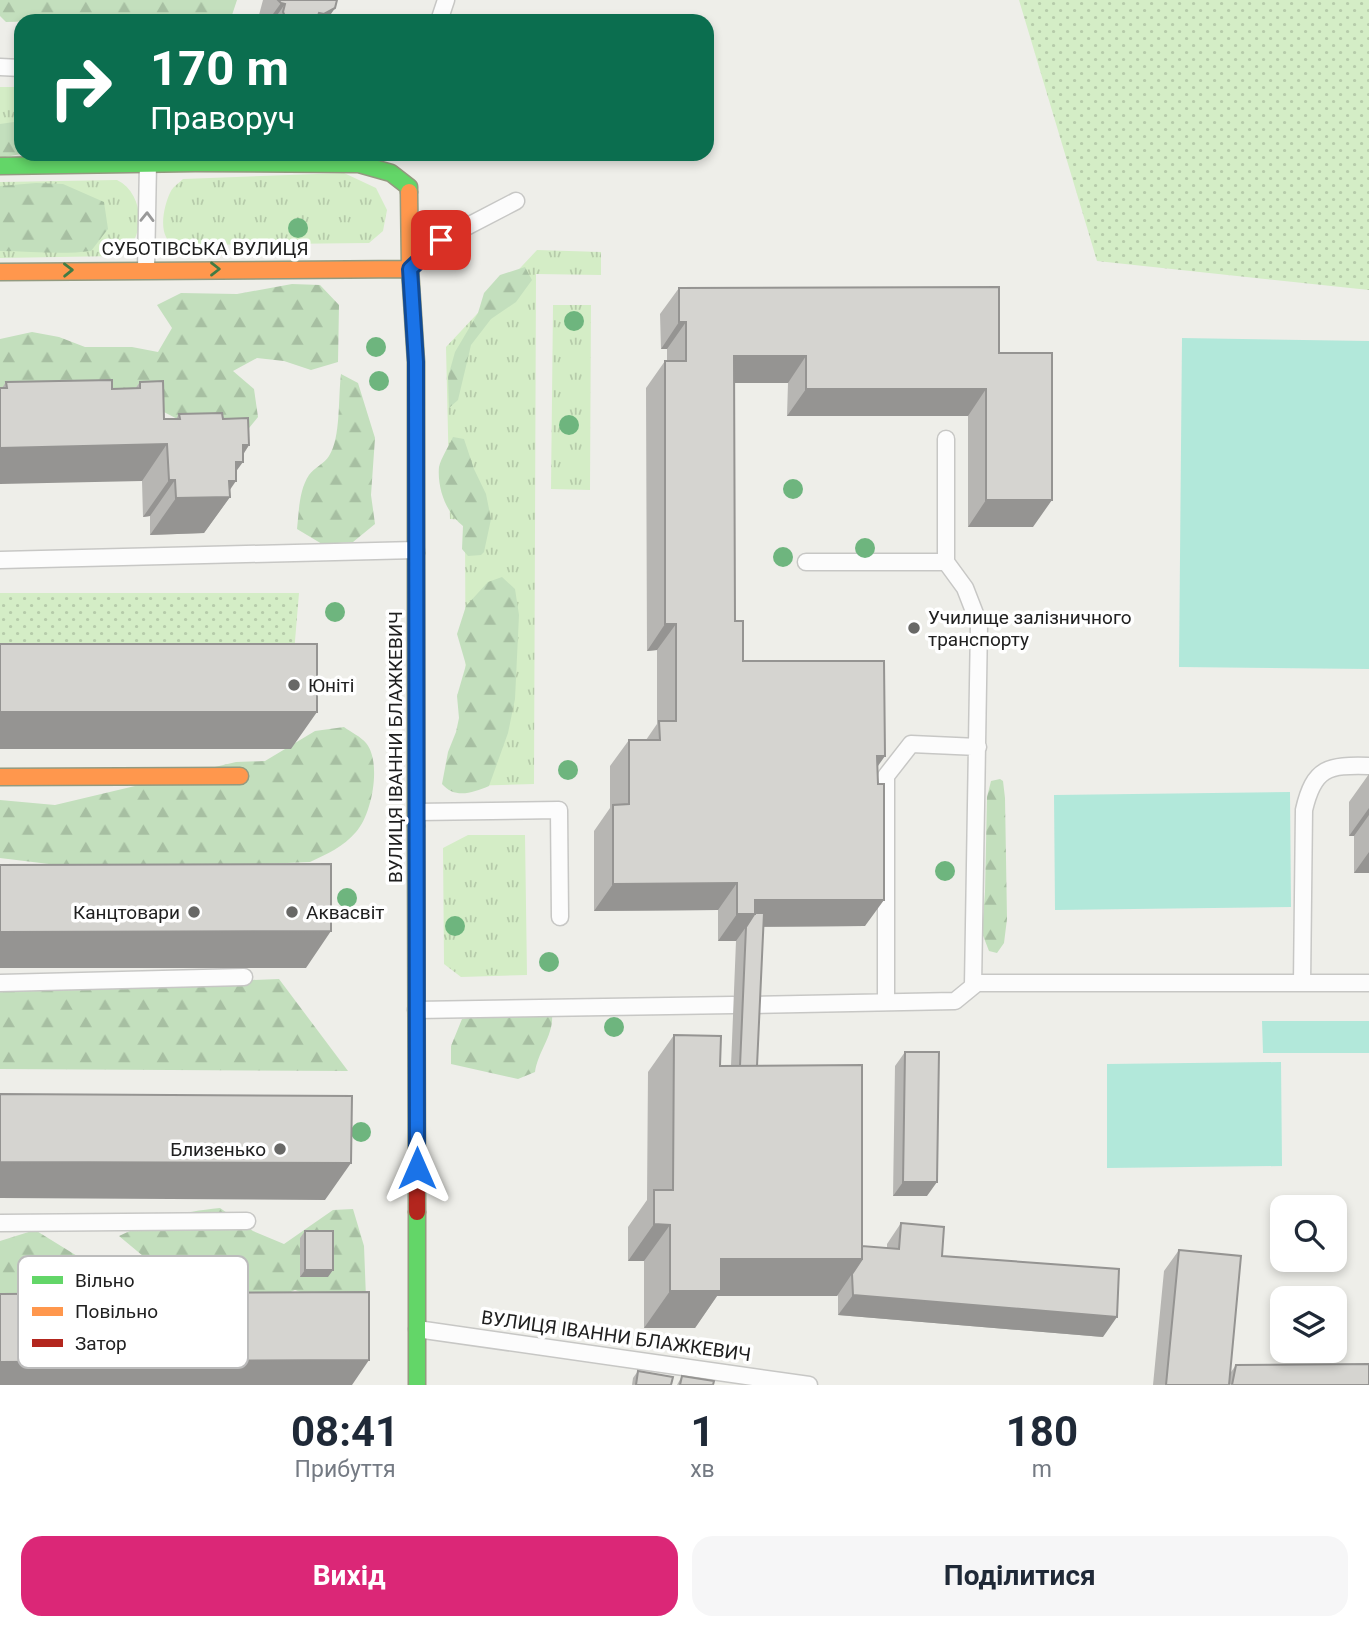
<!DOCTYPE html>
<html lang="uk">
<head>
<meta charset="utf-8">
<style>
	:root { --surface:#fff; --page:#f6f6f7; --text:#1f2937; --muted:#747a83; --accent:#db2777 }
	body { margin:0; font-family:Roboto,sans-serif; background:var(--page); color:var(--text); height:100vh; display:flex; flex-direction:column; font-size:26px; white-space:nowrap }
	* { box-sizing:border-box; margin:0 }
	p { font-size:23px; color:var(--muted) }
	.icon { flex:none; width:38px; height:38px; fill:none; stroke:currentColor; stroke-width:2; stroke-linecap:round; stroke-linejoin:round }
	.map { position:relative; height:1385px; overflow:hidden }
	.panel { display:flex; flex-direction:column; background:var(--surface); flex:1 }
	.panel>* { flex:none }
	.guide { position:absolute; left:14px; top:14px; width:700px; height:147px; border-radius:21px; box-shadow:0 4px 10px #0003; background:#0b6e4f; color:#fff; overflow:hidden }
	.tools { position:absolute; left:1270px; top:1195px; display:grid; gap:14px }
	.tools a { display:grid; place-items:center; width:77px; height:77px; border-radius:14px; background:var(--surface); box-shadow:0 4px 10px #0003; font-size:35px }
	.pin { position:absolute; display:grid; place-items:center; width:60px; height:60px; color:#fff; margin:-30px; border-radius:14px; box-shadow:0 4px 10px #0006 }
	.me { position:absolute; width:77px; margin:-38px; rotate:0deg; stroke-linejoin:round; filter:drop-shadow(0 0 5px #0008) }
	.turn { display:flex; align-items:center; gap:24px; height:147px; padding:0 21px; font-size:32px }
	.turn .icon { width:91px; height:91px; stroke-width:2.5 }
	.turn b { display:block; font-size:49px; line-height:60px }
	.eta { display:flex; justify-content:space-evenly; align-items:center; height:119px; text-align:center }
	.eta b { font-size:42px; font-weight:700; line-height:49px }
	.button { display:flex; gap:14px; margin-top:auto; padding:14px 21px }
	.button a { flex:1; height:80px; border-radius:21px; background:var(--accent); color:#fff; font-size:28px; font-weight:700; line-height:80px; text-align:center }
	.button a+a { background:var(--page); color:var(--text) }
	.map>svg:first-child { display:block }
</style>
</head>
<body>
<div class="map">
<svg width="1369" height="1385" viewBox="0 0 1369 1385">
	<defs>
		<pattern id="grass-tufts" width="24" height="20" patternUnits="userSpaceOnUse" patternTransform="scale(1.75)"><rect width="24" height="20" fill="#d4edc6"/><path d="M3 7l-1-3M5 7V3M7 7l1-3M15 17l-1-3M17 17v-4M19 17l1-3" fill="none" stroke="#b6cbaa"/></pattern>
		<pattern id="forest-firs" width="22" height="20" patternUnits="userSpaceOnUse" patternTransform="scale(1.75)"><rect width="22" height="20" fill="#c3dfbd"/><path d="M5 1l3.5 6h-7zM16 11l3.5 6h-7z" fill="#a7bfa2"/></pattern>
		<pattern id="garden-dots" width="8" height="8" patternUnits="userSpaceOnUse" patternTransform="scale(1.75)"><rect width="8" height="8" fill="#d4edc6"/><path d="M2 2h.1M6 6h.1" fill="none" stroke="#b6cbaa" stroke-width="1.8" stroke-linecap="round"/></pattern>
	</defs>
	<rect width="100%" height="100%" fill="#eeeee9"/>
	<path fill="url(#grass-tufts)" d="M0,87H21V150H0Z
		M344,173L376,188L387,210L383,231L369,243L177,245C156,241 163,206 171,191C173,187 179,183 183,179Z
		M117,180C146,194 146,242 119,256L0,258V182Z
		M537,250L601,252V275L536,274L534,784L466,786L465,520L450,519L446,347Z
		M553,305H591L590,490L551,489Z
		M468,835H525L527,975L461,977L444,964L443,848Z"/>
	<path fill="url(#forest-firs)" d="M0,0H237L230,21H124C85,7 44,22 6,22L0,16Z
		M21,121V154L0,158V124Z
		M36,183L63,184L104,202L108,229L91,251C60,255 31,251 0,251V186Z
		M525,267L532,280L516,302L491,319L471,345L458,400L449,408L448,377L455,352L478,313L484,293L500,275Z
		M292,284L320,285L339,305L338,362L311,370L284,361L257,358L233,371L254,389L258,417L240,439L212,437L162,411L0,412V339L32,332L59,337L85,347H132L158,352L172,328L157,305L181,293L237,294Z
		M341,374L358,383L375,438L371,495L375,524L353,542L322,544L297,529C299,511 299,490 309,475C314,468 325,463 329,456C341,438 338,397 341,374Z
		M453,437L464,439L474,469L486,494L491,519L484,552L481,555L468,556L462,549L463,526C447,514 437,489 439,467C441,458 449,446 453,437Z
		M502,577L515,589L519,615L515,699L508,733L489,786C472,793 455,799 442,784L448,752L456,732L459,718L457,696L466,665L457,634L466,606L488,582Z
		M344,727C351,732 361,737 366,743C382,762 372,815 356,832C343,847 327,854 310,862L106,871L0,858V800L55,805L236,762L265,761L315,731Z
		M1000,779L1003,781L1005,798L1007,919L1004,943L997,953L989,951L982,933L985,892L987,797L991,781Z
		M279,979L348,1071L0,1069V989Z
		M537,1010L552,1014C554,1035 538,1051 535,1072L518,1079L451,1064V1046L462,1019L486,1015L519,1017Z
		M220,1208L253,1231L284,1244L333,1210L353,1209L364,1246L366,1298L323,1300L295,1290L253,1309L0,1318V1241L35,1230L108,1275L143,1256L119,1236C155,1219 180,1212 220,1208Z"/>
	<path fill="url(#garden-dots)" d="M1019,0H1369V290L1097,261Z
		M0,593H299L293,665L0,680Z"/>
	<path fill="#b2e8da" d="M1182,338L1369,341V669L1179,667Z
		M1290,792L1291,907L1055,910L1054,795Z
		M1262,1021H1369V1053H1263Z
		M1281,1062L1282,1166L1107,1168V1064Z"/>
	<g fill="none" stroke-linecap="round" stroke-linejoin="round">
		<g stroke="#c7c7c5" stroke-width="19">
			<path id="lane" d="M439,21L446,0
				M0,67L21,68
				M414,265L441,240L516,201
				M146,269L148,163
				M946,439V562L965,588L979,624L973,986
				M0,560L416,550
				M806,562H946
				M416,812L559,810L560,917
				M0,983L244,977
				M1302,983L1304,810C1314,767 1328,765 1369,766
				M886,1002V776L911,744L978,747
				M751,1005L955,1001L977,983H1369
				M416,1010L733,1005
				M0,1223L247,1221
				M417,1329L809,1385"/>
		</g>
		<g stroke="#939a7f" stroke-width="19">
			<path id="fast" d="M0,166L195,163L359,164L391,173L409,187V192
				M416,553V826
				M417,1212V1385"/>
		</g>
		<g stroke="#939a7f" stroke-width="19">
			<path id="slow" d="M409,192L410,269L416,362V553
				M0,272L410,269
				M0,777L240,776"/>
		</g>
		<g stroke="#939a7f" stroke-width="19">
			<path id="jam" d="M416,826L417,1212"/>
		</g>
		<use href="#lane" stroke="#fcfcfc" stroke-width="16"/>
		<use href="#fast" stroke="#63d668" stroke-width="16"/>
		<use href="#slow" stroke="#ff974d" stroke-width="16"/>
		<use href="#jam" stroke="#b3261e" stroke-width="16"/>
	</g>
	<g fill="#6eb57e">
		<circle cx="298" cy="228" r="10"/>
		<circle cx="574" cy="321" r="10"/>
		<circle cx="376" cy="347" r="10"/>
		<circle cx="379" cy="381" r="10"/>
		<circle cx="569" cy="425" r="10"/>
		<circle cx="793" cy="489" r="10"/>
		<circle cx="865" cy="548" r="10"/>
		<circle cx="783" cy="557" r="10"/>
		<circle cx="335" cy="612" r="10"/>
		<circle cx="568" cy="770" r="10"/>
		<circle cx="945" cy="871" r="10"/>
		<circle cx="347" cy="898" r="10"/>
		<circle cx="455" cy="926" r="10"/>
		<circle cx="549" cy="962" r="10"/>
		<circle cx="614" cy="1027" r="10"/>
		<circle cx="361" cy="1132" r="10"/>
	</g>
	<path fill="#b7b6b3" d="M263,0H337L335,8L326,21H264L259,15Z
		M679,288L999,353L1033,527H968V416H787L788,383H734L735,621L743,661L878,766L865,926L763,927L757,1066L862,1246L887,1248V1244L901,1223L942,1256L1103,1337L838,1315V1295L837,1296H717L695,1328H644V1261H628V1227L647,1200L648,1072L674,1035L720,1066H731L736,941H718V910L594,911V831L610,808V766L629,740H646L657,724V650L647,651L646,388L665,361H667V349H661L660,314Z
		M6,382L112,389H135L140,382L164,419H176L179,414L223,419L249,445L243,455L236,472L229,490L230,497L204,533L150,535V516L143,517L142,481L2,388Z
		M1369,774V873H1354V836H1349V802Z
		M905,1052L927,1196H893L895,1066Z
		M305,1231L328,1277H300V1238Z
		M1179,1250L1230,1377L1231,1372L1236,1365L1369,1385H1153L1164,1271Z
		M638,1371L671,1385H632L633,1378Z
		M682,1376L713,1385H677Z"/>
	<path fill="#959492" d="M281,3L285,4L273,21H268Z
		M335,8L326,21H313L319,13Z
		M679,322H686L667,349H661Z
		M734,356H806L788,383H716Z
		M806,389H986L968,416H787Z
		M167,444L142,481L0,484V448Z
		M243,445H249L238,462H243L229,481H236L225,497H230L204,533L150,535L176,498Z
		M169,480H175L150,516L143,517Z
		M986,500H1052L1033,527H968Z
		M665,624H676L657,650L647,651Z
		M0,712H317L291,749H0Z
		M877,756H885L866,783Z
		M1369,808V815L1354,836H1349Z
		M1369,852V873H1354Z
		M737,883L718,910L594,911L613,884Z
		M755,900H884L865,926L746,927L736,941H718L737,914Z
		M331,931L306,968H0V932Z
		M0,1162L351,1163L325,1200L0,1198Z
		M903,1182H937L927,1196H893Z
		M654,1224L670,1225L644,1261H628Z
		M721,1259H862L837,1296H717L695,1328H644L670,1291Z
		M305,1270H333L328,1277H300Z
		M853,1295L1117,1317L1103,1337L838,1315Z
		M369,1360L352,1385H0V1362Z"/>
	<path fill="#d5d4d0" stroke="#959492" stroke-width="2" d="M278,0H337L335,8L324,14L319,13L316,21H287L283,12L285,4L281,3Z
		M999,287V353H1052V500H986V389H806V356H734L735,621H743V661H884L885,756H877L878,784H884V900H755V914H737V883L613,884V805L629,804V740H660L659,721H676V624H665V361H686V322H679V288Z
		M112,380V389L140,388V382L163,381L164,419H180L179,414L222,413L223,419L248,418L249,445H243V462H236V481H229L230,497L176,498L175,480H169L167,444L0,448V388H7L6,382Z
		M0,644H317V712H0Z
		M331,864V931L0,932V865Z
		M755,913H764L757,1066H740L746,927Z
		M674,1035L721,1036L720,1066L862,1065V1259H721V1291H670V1225L654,1224V1190H673Z
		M905,1052H939L937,1182H903Z
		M0,1094L352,1096L351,1163L0,1162Z
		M901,1223L944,1227L942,1256L1119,1269L1117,1317L853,1295L852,1274L862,1259V1246L899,1249Z
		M305,1231H333V1270H305Z
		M1179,1250L1241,1256L1229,1385H1166Z
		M369,1292V1360L0,1362V1294Z
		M1369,1364V1385H1232L1236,1365Z
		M638,1371L673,1377L671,1385H636Z
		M682,1376L714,1381L713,1385H680Z"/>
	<defs><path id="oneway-chevron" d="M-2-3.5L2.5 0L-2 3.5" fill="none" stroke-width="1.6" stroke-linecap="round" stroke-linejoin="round" transform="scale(1.75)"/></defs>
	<use stroke="#999" href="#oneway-chevron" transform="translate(147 217) rotate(-89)"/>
	<g stroke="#427b44">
		<use href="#oneway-chevron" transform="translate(215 269)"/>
		<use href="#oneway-chevron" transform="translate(68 270) rotate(-1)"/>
	</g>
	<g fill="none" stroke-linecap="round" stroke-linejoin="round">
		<g stroke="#114b97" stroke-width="18">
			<path id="route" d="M417,1168L416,362L410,269L441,240"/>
		</g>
		<use href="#route" stroke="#1a73e8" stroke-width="12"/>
	</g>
	<g fill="#686866" stroke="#fff" stroke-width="2.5">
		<circle cx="914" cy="628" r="7"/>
		<circle cx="294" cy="685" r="7"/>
		<circle cx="194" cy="912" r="7"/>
		<circle cx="292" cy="912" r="7"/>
		<circle cx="280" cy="1149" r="7"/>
	</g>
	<g text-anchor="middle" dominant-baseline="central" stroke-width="7" stroke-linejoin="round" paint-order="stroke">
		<g font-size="19" fill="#202020" stroke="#fff">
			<text x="205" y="248">СУБОТІВСЬКА ВУЛИЦЯ</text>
			<text transform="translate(395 747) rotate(-90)">ВУЛИЦЯ ІВАННИ БЛАЖКЕВИЧ</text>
			<text transform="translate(616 1336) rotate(8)">ВУЛИЦЯ ІВАННИ БЛАЖКЕВИЧ</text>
		</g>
		<g font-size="19" fill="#202020" stroke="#fff" text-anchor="start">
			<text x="928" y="617">Училище залізничного<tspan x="928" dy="22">транспорту</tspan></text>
			<text x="308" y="685">Юніті</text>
			<text x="180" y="912" text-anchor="end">Канцтовари</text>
			<text x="306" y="912">Аквасвіт</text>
			<text x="266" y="1149" text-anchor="end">Близенько</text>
		</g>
	</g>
	<rect x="18" y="1256" width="230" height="112" rx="10" fill="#fff" stroke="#bcbcbc" stroke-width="2"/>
	<rect x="32" y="1276" width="31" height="8" fill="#63d668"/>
	<rect x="32" y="1307" width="31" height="9" fill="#ff974d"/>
	<rect x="32" y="1339" width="31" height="8" fill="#b3261e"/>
	<g font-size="19" fill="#202020">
		<text x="75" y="1287">Вільно</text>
		<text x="75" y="1318">Повільно</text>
		<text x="75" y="1350">Затор</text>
	</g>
</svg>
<div class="tools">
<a><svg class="icon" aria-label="search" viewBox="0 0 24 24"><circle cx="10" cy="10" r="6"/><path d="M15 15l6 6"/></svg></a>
<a><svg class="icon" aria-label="layers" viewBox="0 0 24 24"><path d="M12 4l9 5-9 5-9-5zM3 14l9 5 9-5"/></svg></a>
</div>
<div class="pin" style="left:441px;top:240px;background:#d93025"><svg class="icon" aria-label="arrive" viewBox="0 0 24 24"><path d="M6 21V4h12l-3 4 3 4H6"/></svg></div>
<svg class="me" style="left:417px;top:1168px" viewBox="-20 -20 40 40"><path d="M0-17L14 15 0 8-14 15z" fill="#1a73e8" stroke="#fff" stroke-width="4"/></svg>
<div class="guide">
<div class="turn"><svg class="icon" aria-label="right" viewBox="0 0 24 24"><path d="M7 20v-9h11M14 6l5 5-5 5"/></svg><div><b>170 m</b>Праворуч</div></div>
</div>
</div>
<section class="panel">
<div class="eta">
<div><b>08:41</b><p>Прибуття</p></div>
<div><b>1</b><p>хв</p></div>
<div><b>180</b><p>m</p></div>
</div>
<div class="button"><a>Вихід</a><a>Поділитися</a></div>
</section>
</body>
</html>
